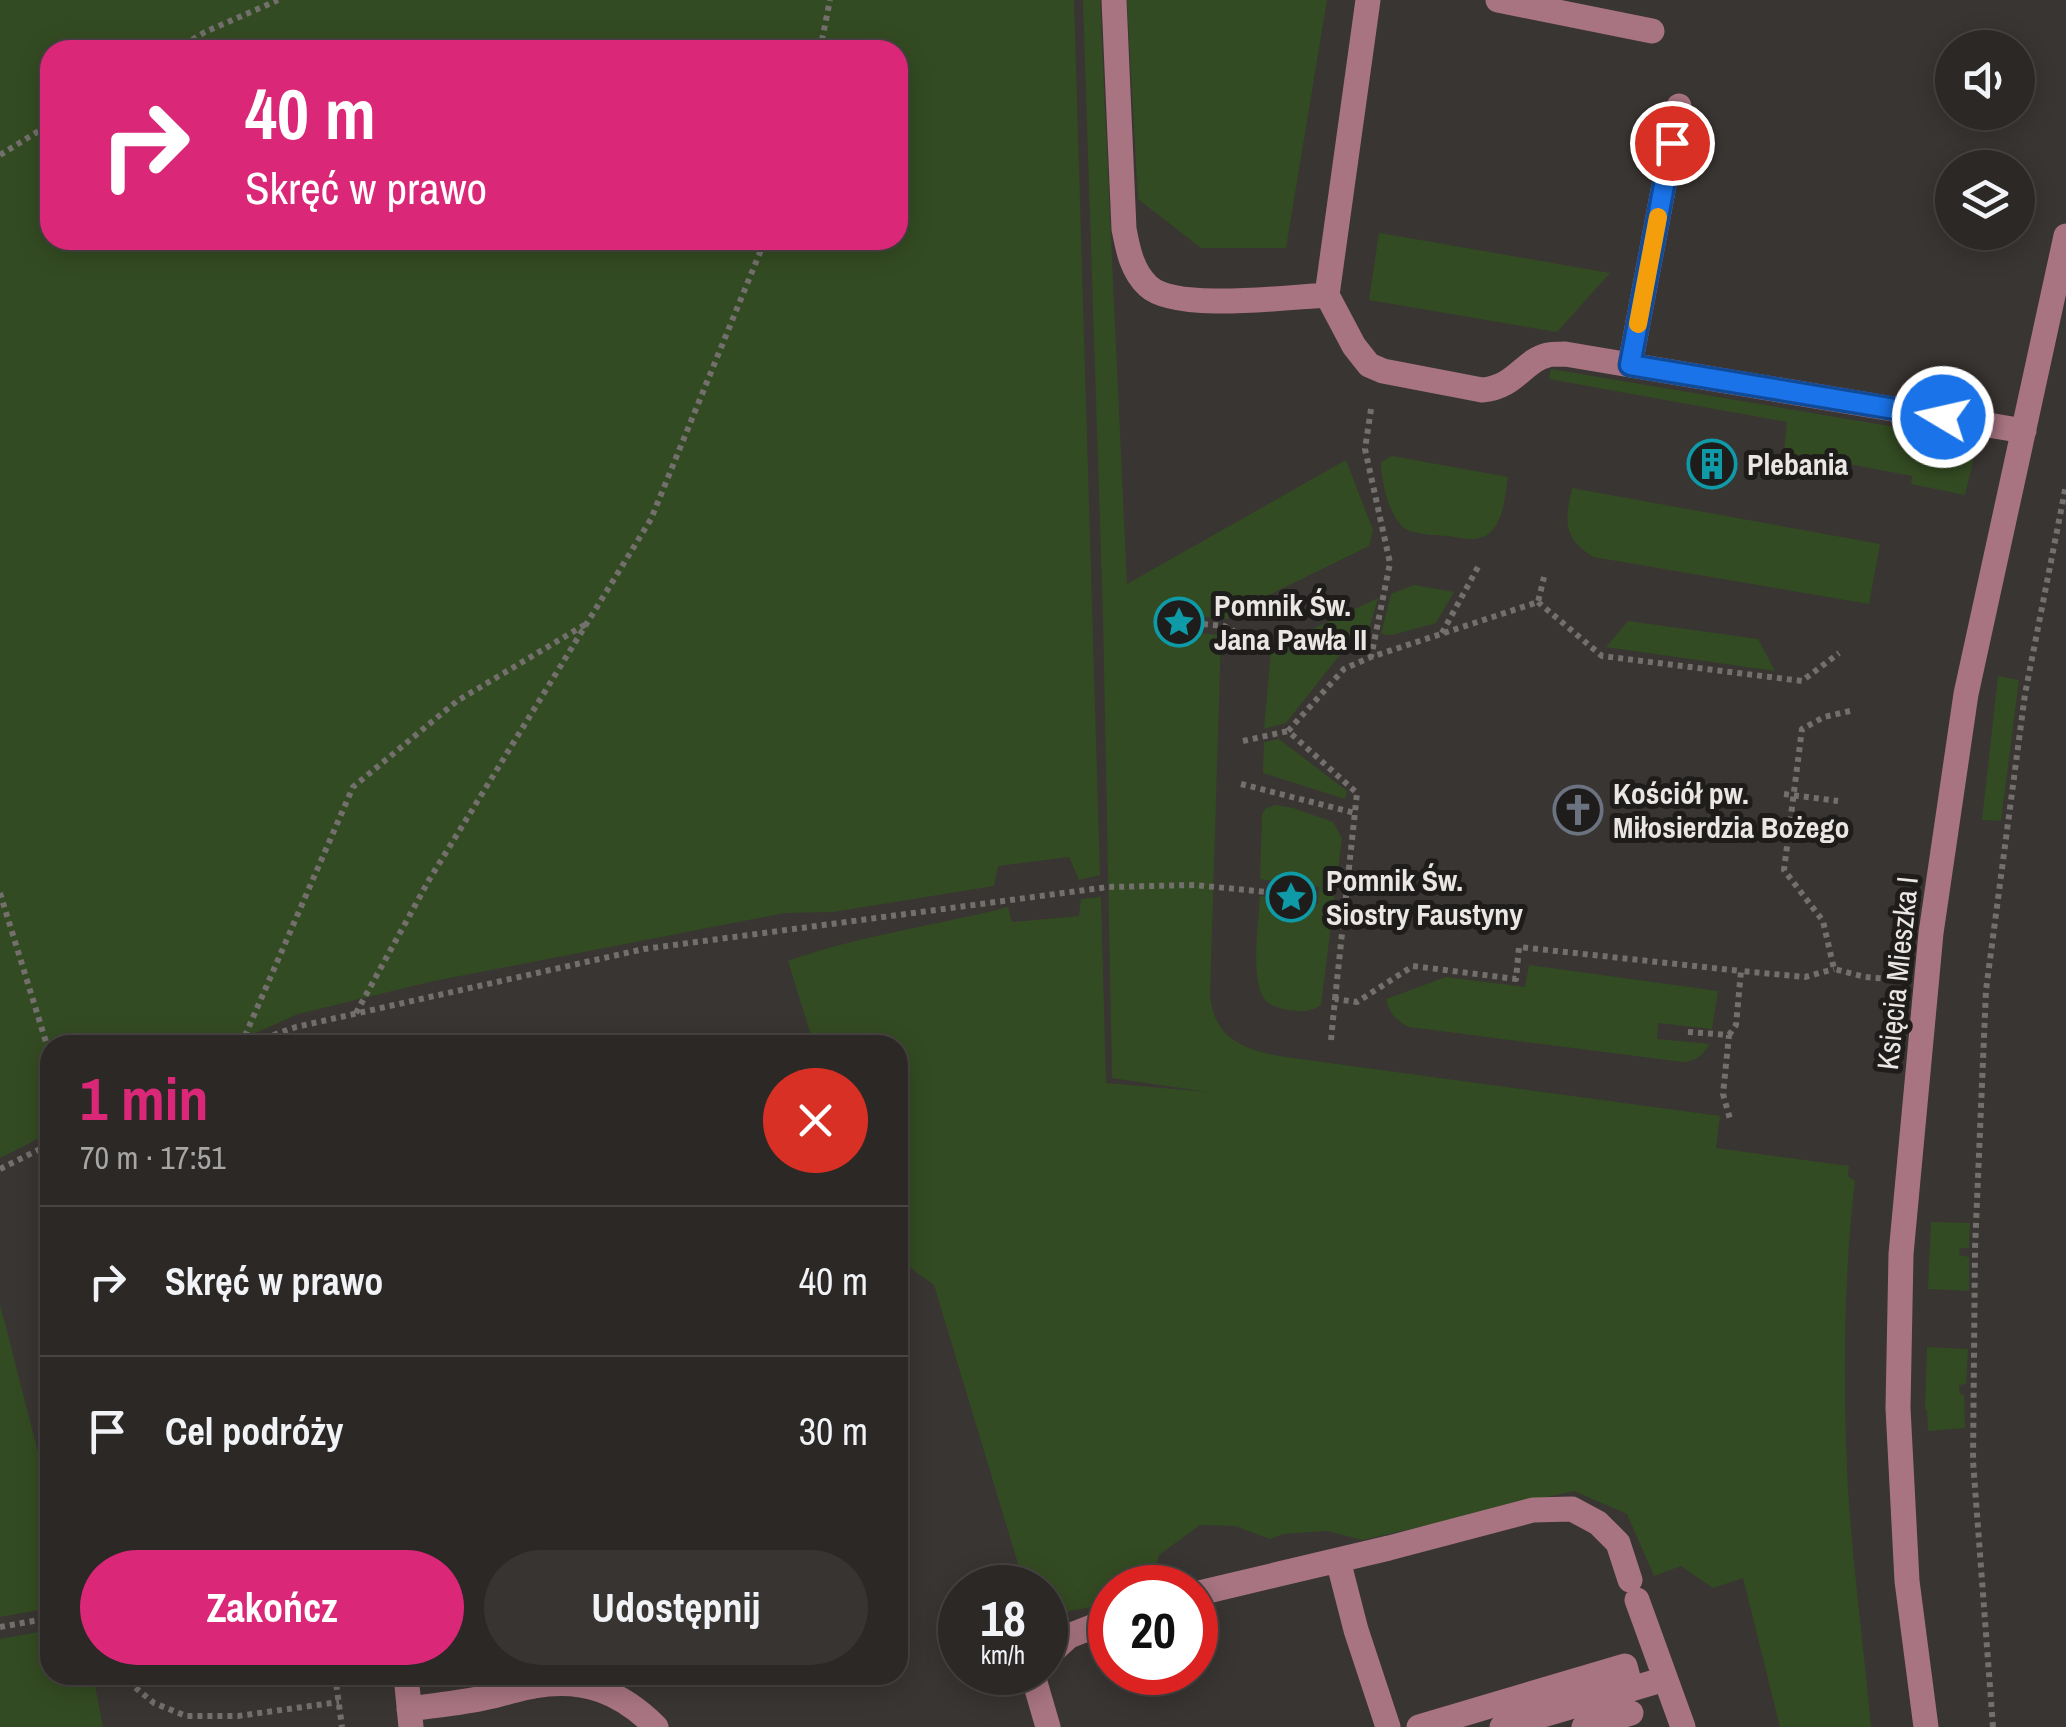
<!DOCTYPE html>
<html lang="pl">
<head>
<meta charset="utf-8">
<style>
	:root { --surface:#2b2826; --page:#373432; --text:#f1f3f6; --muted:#a6a6a7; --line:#474443; --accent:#db2777 }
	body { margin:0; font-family:"Archivo Narrow",sans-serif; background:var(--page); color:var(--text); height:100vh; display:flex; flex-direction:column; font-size:38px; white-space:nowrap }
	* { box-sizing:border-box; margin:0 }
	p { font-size:32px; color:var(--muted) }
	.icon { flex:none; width:55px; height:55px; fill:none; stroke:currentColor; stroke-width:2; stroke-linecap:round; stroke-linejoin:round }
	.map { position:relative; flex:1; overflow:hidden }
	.drawer { position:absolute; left:40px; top:1035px; width:868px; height:650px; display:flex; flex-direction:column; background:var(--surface); border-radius:30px; box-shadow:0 5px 25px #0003,0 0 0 2px var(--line) }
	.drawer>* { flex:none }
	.hud { position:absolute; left:40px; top:40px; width:868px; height:210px; border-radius:30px; box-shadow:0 5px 25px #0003,0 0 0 2px var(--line); background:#db2777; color:#fff; overflow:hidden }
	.tools { position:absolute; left:1935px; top:30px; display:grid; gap:20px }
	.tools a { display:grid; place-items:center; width:100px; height:100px; border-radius:50%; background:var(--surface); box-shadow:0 5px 25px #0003,0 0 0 2px var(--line); font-size:50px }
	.speed { position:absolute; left:938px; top:1565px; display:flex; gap:20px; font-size:50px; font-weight:700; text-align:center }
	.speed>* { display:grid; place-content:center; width:130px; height:130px; border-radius:50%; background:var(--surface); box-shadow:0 5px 25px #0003,0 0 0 2px var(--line); line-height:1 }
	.speed small { font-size:25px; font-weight:400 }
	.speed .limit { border:15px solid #d22; background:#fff; color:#111 }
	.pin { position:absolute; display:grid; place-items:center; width:85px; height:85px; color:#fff; margin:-42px; border:5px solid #fff; border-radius:50%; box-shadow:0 2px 10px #0007 }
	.me { position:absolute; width:110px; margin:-55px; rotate:279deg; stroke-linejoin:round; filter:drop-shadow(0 0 8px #0008) }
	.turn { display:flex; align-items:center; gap:35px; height:210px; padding:0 40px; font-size:45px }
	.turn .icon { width:130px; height:130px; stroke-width:2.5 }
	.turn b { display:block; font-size:70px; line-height:85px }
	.round { display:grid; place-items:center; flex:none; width:105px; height:105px; border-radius:52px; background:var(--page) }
	.summary { display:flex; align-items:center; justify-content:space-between; height:170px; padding:0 40px }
	h1 { font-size:60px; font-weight:700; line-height:75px; color:var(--accent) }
	.cta { display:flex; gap:20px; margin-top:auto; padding:20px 40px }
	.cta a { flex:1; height:115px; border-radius:60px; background:var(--accent); color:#fff; font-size:40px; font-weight:700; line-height:115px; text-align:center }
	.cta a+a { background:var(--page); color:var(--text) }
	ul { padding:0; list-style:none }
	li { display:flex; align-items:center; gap:30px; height:150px; padding:0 40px; border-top:2px solid var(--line) }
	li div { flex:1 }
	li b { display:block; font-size:38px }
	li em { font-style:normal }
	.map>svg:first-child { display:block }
</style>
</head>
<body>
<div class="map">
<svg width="2066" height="1727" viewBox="0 0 2066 1727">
	<rect width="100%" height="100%" fill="#393532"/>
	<path fill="#334b22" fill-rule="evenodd" d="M0,0H1074L1100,875L1079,880L1069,857L998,866L994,886L833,912L785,913L434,981L298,1014L230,1045H50V1133L0,1158ZM50,50H898V240H50Z
		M1083,0H1100L1127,584L1346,460L1373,530L1369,546L1232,613L1227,619L1163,613L1162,630L1221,635L1210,996C1215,1041 1246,1050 1285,1057L1720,1116L1716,1148L1849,1166L1848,1176L1855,1181C1843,1282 1843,1388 1848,1489C1853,1569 1864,1648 1871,1727H1780L1743,1578L1713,1588L1681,1566L1654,1576L1627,1514L1574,1491L1363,1540L1327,1531L1283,1534L1270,1539L1235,1526L1200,1525L1159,1555L1150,1586L1110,1588V1604L1069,1611L1045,1630V1588L1025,1587L934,1285L909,1267L898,1266V1045H814L788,961C860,935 935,926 1008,907L1012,922L1079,916L1081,899L1101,897L1106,1083L1208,1092L1112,1078L1103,616Z
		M1127,0H1327L1286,248H1201L1138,199Z
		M1379,233H1380L1610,273L1557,332L1369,300Z
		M1551,369L1978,441L1965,495L1911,484L1912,476L1784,452L1787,422L1549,379Z
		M1392,456L1508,477C1505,495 1504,523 1487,535C1476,542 1461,538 1449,536C1437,535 1421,535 1410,531C1390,524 1381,481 1381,462Z
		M1572,488L1880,544L1869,604L1593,557C1562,537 1565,521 1572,488Z
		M1414,585L1454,592L1436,623L1392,635L1381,634L1391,594Z
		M1378,598L1369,630L1361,628L1286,723L1264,729L1271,651L1283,643Z
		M1628,621L1758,639L1775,671L1606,647Z
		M1998,676L2019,680L2001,821L1982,820Z
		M1279,739L1347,791L1345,799L1263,773L1264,742Z
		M1276,805L1293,808L1333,822L1342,838L1321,1005C1309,1013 1298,1012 1284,1009C1276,1007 1268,1005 1264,998C1250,978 1259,921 1260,896L1318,904L1319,887L1260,879L1262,815L1266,808Z
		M1529,965L1718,991L1712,1029L1658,1023L1657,1039L1710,1044C1702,1055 1697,1061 1683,1062L1409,1027C1395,1020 1390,1013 1386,999L1446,977L1525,987Z
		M1931,1222L1970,1223L1969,1248H1960L1959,1255L1969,1257V1291L1928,1289Z
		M0,1304L50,1499V1608L0,1617Z
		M1927,1347L1968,1349L1966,1384L1959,1385L1960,1394L1964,1395L1965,1428L1928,1431L1927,1410H1925Z
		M50,1630V1675H93L103,1727H0V1639Z"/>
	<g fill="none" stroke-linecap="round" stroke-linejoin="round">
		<path stroke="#736f6d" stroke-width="6" stroke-dasharray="5 5" stroke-linecap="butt" d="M175,50L205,32L278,0
			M820,50L830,0
			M0,155L50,124
			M1371,409L1365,449L1390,563L1371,657L1538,602L1544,577
			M1538,602L1602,656L1802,681L1839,653
			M1203,624L1224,626L1247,638
			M1442,633L1478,567
			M1850,711L1824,717L1802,729L1784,870L1823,921L1834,969L1865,977L1888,979
			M1243,741L1288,731
			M1241,784L1355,813
			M1784,794L1838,801
			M0,893L50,1055
			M1335,999L1357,793L1288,731L1344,669L1371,657
			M356,1013L429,880L651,519L765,240
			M1688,1032L1729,1035L1723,1094L1730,1119
			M1729,1035L1736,1025L1741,971L1805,977L1834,969
			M1331,1040L1335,999L1357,1002L1413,966L1516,979L1519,947L1741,971
			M241,1045L353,787L457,701L586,624
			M245,1045L296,1027L644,949L1108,887L1195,885L1286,894
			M0,1169L50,1144
			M0,1627L50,1618
			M120,1675L154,1703L186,1716H238L339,1702
			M335,1675L342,1727
			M1993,1727L1973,1461L1975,1248L1986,990L2025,694L2066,485"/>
		<path stroke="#a87482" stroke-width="25" d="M1114,0L1124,229C1128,250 1132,271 1148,286C1175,312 1288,297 1327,295
			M1368,0L1327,295L1354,346L1369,365L1383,371L1482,390C1515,388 1524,360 1548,355C1551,354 1562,354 1565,354L2024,431
			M1498,0L1652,31
			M1630,365L1679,106
			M1338,1560L1356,1630L1388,1727
			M1005,1577L1008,1588
			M1195,1594L1389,1548L1533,1510L1572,1509L1598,1523L1618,1543L1630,1580
			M1637,1600L1683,1727
			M1045,1658L1069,1636L1110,1620
			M1032,1672L1048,1727
			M406,1675L411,1727
			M409,1709C436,1705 462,1703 488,1697C504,1694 519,1688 534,1686C584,1677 621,1692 656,1727
			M1419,1727L1625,1666L1631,1689
			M1502,1727L1665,1679
			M1584,1727L1631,1713
			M1926,1727L1907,1581L1898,1408L1901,1254L1931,933L1966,694L2066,236"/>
	</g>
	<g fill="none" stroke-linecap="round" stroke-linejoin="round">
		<g stroke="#114b97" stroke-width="25">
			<path id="route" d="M1672,143L1630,365L1943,417"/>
		</g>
		<use href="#route" stroke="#1a73e8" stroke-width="18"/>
		<path stroke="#f59e0b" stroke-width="18" d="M1638,324L1658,217"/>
	</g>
	<defs>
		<g id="building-ring" transform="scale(2.5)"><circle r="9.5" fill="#1f1d1b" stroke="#0f9aa8" stroke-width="1.5"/><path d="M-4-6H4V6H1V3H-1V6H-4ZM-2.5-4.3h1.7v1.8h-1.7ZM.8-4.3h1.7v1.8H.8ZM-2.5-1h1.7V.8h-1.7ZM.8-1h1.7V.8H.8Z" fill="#0f9aa8"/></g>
		<g id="sight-ring" transform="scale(2.5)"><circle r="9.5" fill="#1f1d1b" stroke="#0f9aa8" stroke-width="1.5"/><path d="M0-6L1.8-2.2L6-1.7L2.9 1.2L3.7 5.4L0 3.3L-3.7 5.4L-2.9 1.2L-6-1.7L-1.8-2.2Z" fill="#0f9aa8"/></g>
		<g id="church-ring" transform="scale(2.5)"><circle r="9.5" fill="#1f1d1b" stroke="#6b7280" stroke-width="1.5"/><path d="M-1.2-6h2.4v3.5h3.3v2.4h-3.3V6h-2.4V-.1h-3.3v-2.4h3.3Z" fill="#6b7280"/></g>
	</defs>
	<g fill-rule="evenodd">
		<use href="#building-ring" x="1712" y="464"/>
		<use href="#sight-ring" x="1179" y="622"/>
		<use href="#church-ring" x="1578" y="810"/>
		<use href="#sight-ring" x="1291" y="897"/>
	</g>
	<g text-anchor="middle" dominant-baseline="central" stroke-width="10" stroke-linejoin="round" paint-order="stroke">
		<g font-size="30" font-weight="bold" fill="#e9e6e4" stroke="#1f1d1b" text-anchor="start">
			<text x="1747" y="464">Plebania</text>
			<text x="1214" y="605">Pomnik Św.<tspan x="1214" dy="34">Jana Pawła II</tspan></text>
			<text x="1613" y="793">Kościół pw.<tspan x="1613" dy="34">Miłosierdzia Bożego</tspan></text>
			<text x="1326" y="880">Pomnik Św.<tspan x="1326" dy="34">Siostry Faustyny</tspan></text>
		</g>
		<g font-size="30" fill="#e9e6e4" stroke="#1f1d1b">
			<text transform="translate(1897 973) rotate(-84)">Księcia Mieszka I</text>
		</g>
	</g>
</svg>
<div class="tools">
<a><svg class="icon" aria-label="sound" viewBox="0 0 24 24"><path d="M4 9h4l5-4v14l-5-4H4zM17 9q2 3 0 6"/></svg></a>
<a><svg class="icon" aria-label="layers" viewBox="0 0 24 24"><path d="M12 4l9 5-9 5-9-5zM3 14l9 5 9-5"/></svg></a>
</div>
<div class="speed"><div>18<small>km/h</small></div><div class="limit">20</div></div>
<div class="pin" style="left:1672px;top:143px;background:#d93025"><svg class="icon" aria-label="arrive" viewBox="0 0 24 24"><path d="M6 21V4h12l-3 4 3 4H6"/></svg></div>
<svg class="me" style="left:1943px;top:417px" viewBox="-20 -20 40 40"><circle r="17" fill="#1a73e8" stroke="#fff" stroke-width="3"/><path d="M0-11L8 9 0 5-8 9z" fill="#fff"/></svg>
<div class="hud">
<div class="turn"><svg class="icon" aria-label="right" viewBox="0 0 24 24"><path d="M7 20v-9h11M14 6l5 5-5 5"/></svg><div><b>40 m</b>Skręć w prawo</div></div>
</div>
<section class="drawer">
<div class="summary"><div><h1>1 min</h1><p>70 m · 17:51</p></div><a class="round" style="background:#d93025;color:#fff"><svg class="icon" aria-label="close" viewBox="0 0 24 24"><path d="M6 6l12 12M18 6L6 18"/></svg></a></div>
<ul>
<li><svg class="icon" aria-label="right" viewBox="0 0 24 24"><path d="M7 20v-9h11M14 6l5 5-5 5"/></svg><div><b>Skręć w prawo</b></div><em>40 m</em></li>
<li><svg class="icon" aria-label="arrive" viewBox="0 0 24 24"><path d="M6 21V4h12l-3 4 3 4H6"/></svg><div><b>Cel podróży</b></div><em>30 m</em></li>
</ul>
<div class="cta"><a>Zakończ</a><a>Udostępnij</a></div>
</section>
</div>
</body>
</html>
